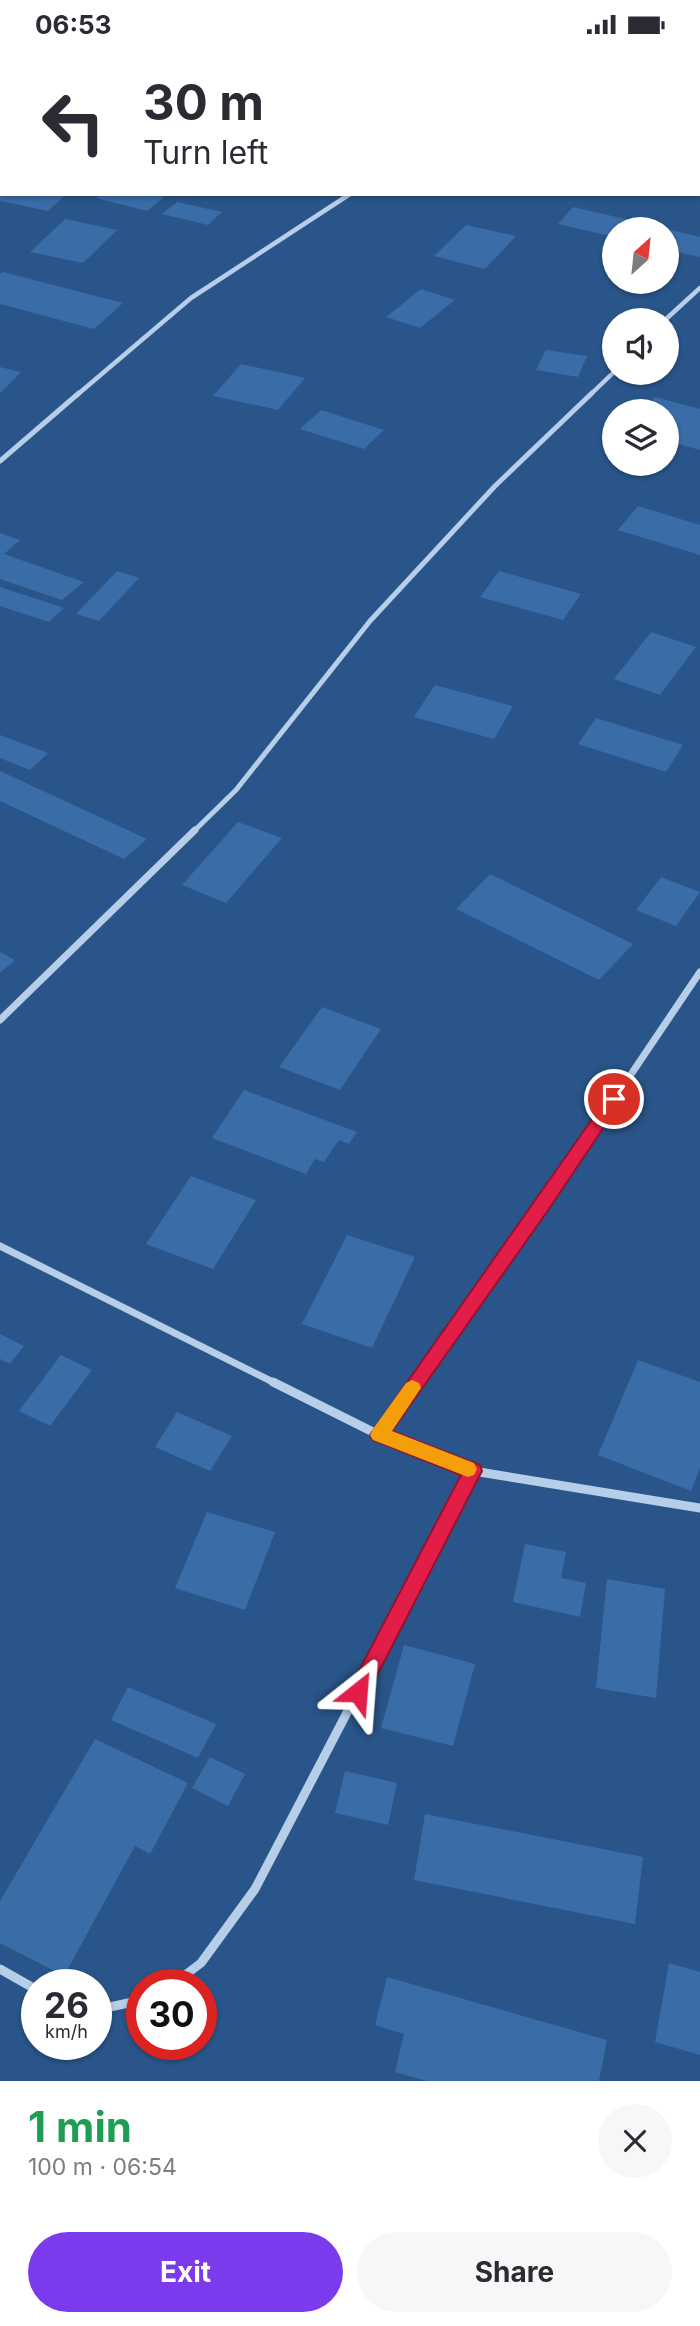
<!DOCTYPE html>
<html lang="en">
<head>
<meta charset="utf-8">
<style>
	:root { --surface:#fff; --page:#f7f7f7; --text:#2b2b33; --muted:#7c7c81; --accent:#7c3aed }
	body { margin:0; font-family:Inter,sans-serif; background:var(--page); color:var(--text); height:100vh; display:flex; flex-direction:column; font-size:26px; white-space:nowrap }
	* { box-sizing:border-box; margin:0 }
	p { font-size:23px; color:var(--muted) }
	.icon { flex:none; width:38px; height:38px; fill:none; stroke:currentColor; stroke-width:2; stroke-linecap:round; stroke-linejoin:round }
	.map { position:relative; height:2032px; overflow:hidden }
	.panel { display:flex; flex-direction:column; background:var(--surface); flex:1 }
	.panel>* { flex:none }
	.hud { position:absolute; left:0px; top:0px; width:700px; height:147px; box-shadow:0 2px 5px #0004; background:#fff; color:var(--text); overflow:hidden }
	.needle { width:46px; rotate:27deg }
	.buttons { position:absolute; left:602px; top:168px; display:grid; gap:14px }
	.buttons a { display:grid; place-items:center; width:77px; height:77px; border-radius:50%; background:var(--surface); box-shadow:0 2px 5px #0004; font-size:35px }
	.speed { position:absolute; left:21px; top:1920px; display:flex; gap:14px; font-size:35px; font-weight:700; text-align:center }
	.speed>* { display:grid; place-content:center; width:91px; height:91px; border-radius:50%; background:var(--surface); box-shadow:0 2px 5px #0004; line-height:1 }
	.speed small { font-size:18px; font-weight:400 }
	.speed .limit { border:10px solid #d22; background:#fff; color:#111 }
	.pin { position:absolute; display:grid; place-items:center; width:60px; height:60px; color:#fff; margin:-30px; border:4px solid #fff; border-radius:50%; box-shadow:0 2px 7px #0007 }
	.me { position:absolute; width:77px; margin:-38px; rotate:28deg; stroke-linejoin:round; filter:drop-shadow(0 0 5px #0008) }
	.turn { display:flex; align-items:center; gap:24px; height:147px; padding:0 28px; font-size:32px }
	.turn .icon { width:91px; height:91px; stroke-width:2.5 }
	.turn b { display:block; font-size:49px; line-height:60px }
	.round { display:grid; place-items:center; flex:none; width:74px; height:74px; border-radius:37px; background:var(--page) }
	.head { display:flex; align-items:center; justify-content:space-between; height:119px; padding:0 28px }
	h1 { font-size:42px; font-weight:700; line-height:52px; color:#1e9e55 }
	.primary-button { display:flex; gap:14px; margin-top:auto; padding:14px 28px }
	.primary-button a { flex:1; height:80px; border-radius:42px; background:var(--accent); color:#fff; font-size:28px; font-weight:700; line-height:80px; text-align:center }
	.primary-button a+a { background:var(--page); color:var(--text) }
	.status { display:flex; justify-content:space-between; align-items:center; height:49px; padding:0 35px; background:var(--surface); direction:ltr }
	.status svg { height:19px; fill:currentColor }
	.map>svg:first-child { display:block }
</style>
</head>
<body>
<div class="status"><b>06:53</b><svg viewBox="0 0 49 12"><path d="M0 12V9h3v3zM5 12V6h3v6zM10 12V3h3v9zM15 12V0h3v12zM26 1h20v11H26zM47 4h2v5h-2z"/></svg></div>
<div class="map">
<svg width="700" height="2032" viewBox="0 0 700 2032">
	<rect width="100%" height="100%" fill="#29558a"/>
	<path fill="#3a6ca7" d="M0,145H55L64,147L48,162L0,152Z
		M101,145H155L164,148L147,162L96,149Z
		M177,153L222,163L208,176L162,165Z
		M573,158L664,179V180H614V188L558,175Z
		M65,170L117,181L83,214L30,203Z
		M466,176L516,187L485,220L434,207Z
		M667,180L700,188V208L667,201Z
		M3,223L123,254L94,280L0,255V225Z
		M421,240L455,251L420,279L386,268Z
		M546,301L587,307L578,328L536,321Z
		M241,315L305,329L278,361L213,347Z
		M0,318L21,323L0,344Z
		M655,348L700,360V401L667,392V362H644Z
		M321,361L384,381L364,400L300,380Z
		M638,457L700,476V506L618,481Z
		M0,484L20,491L4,505L84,533L62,551L0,530Z
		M117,522L139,529L99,572L76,565Z
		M499,522L581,545L563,571L480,548Z
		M0,538L64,559L49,573L0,557Z
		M651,583L696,598L660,646L614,630Z
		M435,636L513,657L494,690L414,668Z
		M596,669L683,696L666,723L578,695Z
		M0,686L48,704L30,721L0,709Z
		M0,722L147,790L124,810L0,752Z
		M238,773L282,789L226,854L182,836Z
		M490,825L633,895L599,931L456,860Z
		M661,828L700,843L676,877L636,861Z
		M0,903L15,911L0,924Z
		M322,958L381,980L340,1041L279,1018Z
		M244,1041L357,1083L349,1095L339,1091L324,1113L315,1110L306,1125L212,1089Z
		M191,1127L256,1151L213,1220L146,1195Z
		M347,1186L415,1208L372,1299L302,1275Z
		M0,1285L24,1297L10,1315L0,1310Z
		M61,1306L92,1321L50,1377L19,1362Z
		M638,1311L700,1333V1419L691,1442L598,1406Z
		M177,1363L232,1387L210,1422L155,1398Z
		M207,1463L275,1483L245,1561L175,1539Z
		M525,1495L566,1503L561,1529L586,1534L580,1568L513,1553Z
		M607,1530L665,1540L656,1649L596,1639Z
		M404,1596L475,1615L453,1697L381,1679Z
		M128,1638L216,1675L198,1709L111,1671Z
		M95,1690L188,1734L150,1805L135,1797L64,1927L0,1894V1852Z
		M210,1708L245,1725L228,1757L192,1739Z
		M345,1722L397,1734L388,1776L335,1764Z
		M425,1765L643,1808L635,1875L414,1831Z
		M669,1914L700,1923V2006L655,1993Z
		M387,1928L607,1991L599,2032H427L395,2023L404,1985L375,1976Z"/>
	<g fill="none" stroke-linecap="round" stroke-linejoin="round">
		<path stroke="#b7cee9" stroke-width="4.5" d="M81,2L83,0
			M0,58L2,56
			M665,271L700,239
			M77,346L191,249L350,145
			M590,346L614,323"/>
		<path stroke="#b7cee9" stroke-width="5" d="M0,412L79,344
			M193,783L236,741L370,572L495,437L592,344"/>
		<path stroke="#b7cee9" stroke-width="7" d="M0,971L195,781
			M0,1197L277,1335
			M415,1335L543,1156L700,923"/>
		<path stroke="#b7cee9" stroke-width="9" d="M273,1333L379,1386
			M417,1333L379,1386L473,1422L700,1459
			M0,1920L37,1941
			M172,1936L201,1914L255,1840L473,1422
			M96,1961L142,1951"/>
	</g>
	<path fill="#e11d48" stroke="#92132f" stroke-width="2" d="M614,1044L620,1046L623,1050L620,1054L549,1160L392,1382L480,1416L482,1422L365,1650L358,1653L351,1650L348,1643L351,1637L461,1426L373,1391L370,1386L609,1046Z"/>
	<path fill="#f59e0b" d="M412,1331L419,1334L421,1339L392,1382L474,1414L477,1420L474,1426L468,1428L373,1391L370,1386L373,1380L406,1334Z"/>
</svg>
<div class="buttons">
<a><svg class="needle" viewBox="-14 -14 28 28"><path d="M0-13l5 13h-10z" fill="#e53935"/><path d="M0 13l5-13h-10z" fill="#7c7c81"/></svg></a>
<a><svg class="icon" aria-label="sound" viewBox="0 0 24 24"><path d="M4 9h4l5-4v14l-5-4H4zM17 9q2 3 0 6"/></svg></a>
<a><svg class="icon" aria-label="layers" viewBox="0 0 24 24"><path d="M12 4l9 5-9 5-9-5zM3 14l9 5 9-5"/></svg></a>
</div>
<div class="speed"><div>26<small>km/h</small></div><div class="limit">30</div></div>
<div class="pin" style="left:614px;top:1050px;background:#d93025"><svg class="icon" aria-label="arrive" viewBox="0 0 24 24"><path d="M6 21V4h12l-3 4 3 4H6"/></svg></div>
<svg class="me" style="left:358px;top:1643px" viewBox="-20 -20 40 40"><path d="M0-17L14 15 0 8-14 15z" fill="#e11d48" stroke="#fff" stroke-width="4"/></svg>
<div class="hud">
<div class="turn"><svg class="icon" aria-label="left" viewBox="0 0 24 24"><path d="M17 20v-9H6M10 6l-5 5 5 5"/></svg><div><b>30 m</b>Turn left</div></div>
</div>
</div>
<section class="panel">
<div class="head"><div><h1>1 min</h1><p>100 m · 06:54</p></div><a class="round"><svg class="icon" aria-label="close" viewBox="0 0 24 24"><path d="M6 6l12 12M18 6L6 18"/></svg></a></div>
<div class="primary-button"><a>Exit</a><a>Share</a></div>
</section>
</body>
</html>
